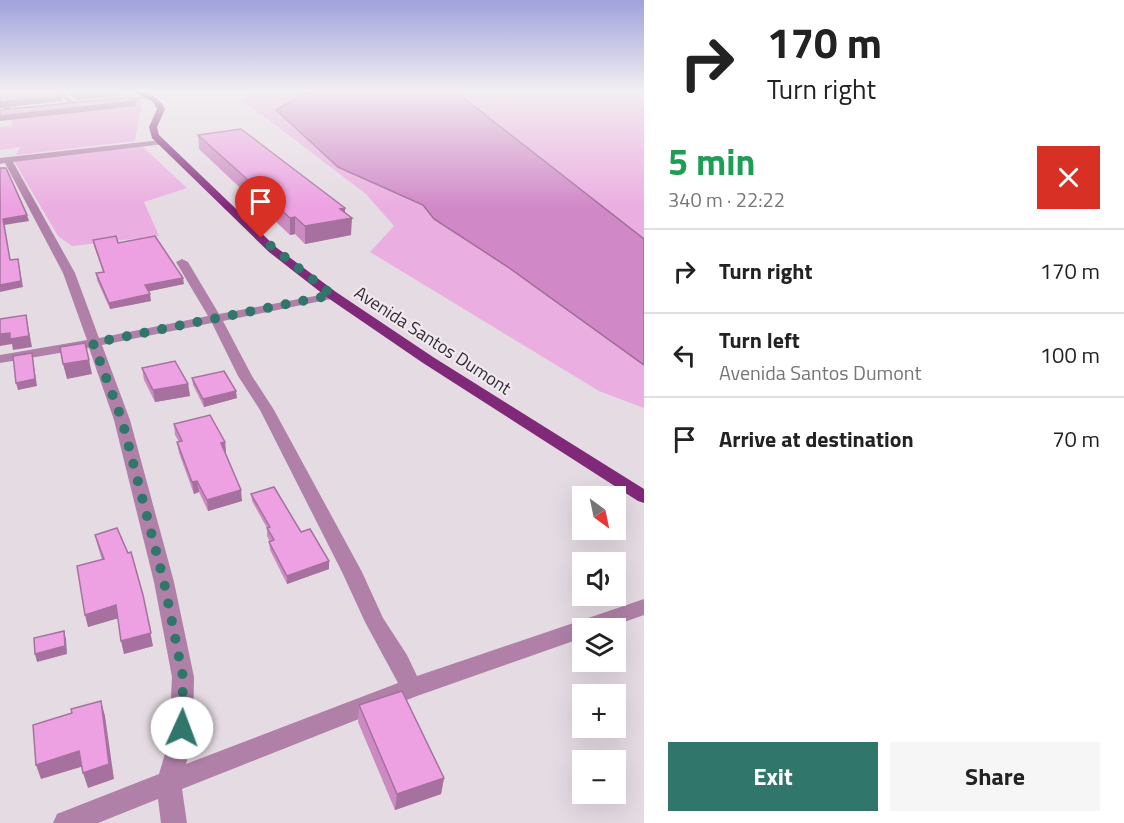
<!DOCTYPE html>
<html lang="en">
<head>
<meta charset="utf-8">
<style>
	:root { --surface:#fff; --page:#f6f6f6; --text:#222; --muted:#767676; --line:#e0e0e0; --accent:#30766b }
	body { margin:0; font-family:"Titillium Web",sans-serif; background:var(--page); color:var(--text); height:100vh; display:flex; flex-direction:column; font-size:22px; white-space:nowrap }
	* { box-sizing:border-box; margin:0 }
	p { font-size:20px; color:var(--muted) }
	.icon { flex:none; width:33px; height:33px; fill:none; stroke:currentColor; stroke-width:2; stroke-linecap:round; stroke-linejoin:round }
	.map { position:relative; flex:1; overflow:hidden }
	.details { display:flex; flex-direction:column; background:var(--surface); width:480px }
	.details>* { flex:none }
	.guide { background:#fff; color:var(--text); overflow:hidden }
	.needle { width:39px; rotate:147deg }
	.fabs { position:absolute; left:572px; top:486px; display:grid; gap:12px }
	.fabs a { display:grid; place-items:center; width:54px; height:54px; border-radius:0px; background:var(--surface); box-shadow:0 6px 24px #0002; font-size:30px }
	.pin { position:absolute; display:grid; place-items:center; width:51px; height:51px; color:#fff; margin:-62px -26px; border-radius:50% 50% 50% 0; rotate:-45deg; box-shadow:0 0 6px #0007 }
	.pin .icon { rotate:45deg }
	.me { position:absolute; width:66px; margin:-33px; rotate:2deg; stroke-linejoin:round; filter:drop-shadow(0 0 4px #0008) }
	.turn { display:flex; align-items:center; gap:21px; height:126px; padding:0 24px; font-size:27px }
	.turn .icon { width:78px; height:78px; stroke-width:2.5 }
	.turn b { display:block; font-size:42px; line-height:51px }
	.round { display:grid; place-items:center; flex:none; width:63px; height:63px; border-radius:0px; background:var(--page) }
	.head { display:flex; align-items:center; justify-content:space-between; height:102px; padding:0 24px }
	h1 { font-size:36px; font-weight:700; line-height:45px; color:#1e9e55 }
	.primary-button { display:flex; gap:12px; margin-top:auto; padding:12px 24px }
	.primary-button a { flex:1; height:69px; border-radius:0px; background:var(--accent); color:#fff; font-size:24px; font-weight:700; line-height:69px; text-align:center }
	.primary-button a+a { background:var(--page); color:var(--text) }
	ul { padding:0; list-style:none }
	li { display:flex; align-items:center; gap:18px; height:84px; padding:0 24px; border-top:2px solid var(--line) }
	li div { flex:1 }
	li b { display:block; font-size:22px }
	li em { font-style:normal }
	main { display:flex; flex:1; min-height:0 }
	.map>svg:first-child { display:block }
</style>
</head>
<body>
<main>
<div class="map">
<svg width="644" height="823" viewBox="0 0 644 823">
	<rect width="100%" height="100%" fill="#e5dbe3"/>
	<path fill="#ebaee1" d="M257,92H307L276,110L338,167L423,205L434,219L508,267L644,365V408L599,391L370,252L394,226L366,194L257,111L238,100L258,94Z
		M456,92H644V239Z
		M142,101L135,141L16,155L20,147L0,150V127L12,126V115Z
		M142,146L187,188L144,202L159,236L72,246L58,236L14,161Z"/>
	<path fill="#d188c7" stroke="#a16d9a" stroke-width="1.5" d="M307,92H456L644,239V365L508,267L434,219L423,205L338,167L276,110Z"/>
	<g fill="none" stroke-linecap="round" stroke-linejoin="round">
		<path fill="#b080a8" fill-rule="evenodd" d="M54,92H62L78,105L73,106Z
			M151,95L153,98L113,103L110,101Z
			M0,101L14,110V112H10L0,106Z
			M161,140H164V144L13,162L75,273L99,338L208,316L176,262L182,259L188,262L219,314L336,292V298L223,321L252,376L274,410L362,572L383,618L407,655L417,676L644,599V615L607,628H582V638L417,696L182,789L187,823H161L158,799L98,823H53L57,814L159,774L169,740L172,677L154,582L114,420L89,348L0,363V355L87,340L63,273L5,163L0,164V158ZM212,323L238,376L260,410L342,572L365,622L398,683L186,764L193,740L194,677L174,582L130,420L102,345Z"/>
		<path fill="#812979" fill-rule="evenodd" d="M135,92C149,92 158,96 165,109L157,127L159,135L277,248L336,292L433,357L644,489V503L638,501L423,363L328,298L269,252L152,138L149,127L157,109L152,101Z"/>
	</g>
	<path fill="#cc8ac2" d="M66,92H119V96L77,100Z
		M198,135L345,208V212L351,235L305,244L295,234L290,235L199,149Z
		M93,240L118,243L184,284L148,291L151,301L110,309L97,280L96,273L103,272L94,246Z
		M142,368L188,384L190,396L155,402L144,380Z
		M192,378L237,398L204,407L193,385Z
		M174,424L225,442L226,453H225L242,501L208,511L199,492L194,494L179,453L177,442H179L175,435Z
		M251,494L301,532L329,561V569L287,584L270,550L269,542H270L267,536V528L252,501Z
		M95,535L153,646L124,654L118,618L88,627L102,560L98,547Z
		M359,705L444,778L441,794L395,810L358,722Z"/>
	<path fill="#a6719e" d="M99,92H119V96L77,100L76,94Z
		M61,96L62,101L0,108V102Z
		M136,101V106L0,121V116Z
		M345,208V219L352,218L351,235L305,244V226L340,209Z
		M27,215L29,221L4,225L3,219Z
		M295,217V234L290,235V218Z
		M18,259L23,287L0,292V285Z
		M183,278L184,284L146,292L145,285Z
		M150,294L151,301L110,309L109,303Z
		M26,315L28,326L32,347L13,350L12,344L0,346V334Z
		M32,353L37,386L18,390L16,383Z
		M89,360L92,374L67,379L63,364Z
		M188,384L190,396L155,402L153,390Z
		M236,391L237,398L204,407L203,399Z
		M225,442L226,453L222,454L221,443Z
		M197,481L199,492L194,494L192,482Z
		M241,490L242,501L208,511L207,500Z
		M329,561V569L287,584V576Z
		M143,595L153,646L124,654L121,641Z
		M116,605L119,618L88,627L85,615Z
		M64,631L66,639L67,654L37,662L35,654Z
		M101,701L105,716L114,779L88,788L83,773Z
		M79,751L84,766L41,779L36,765Z
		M444,778L441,794L395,810L397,794Z"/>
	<path fill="#eda1e2" stroke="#a6719e" stroke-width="1.5" d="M0,92H56L61,96L0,102Z
		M73,92H99L76,94Z
		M129,97L136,101L0,116V110Z
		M241,129L345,208L340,209L352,218L305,226L295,217L290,218L198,135Z
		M0,168H6L27,215L3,219L10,260L18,259L21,281L0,285Z
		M116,236L118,243L155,236L183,278L145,285L150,294L109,303L96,273L104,272L93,240Z
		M26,315L29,336L10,339V333L0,334V319Z
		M85,343L89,360L63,364L60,347Z
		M32,353L35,379L16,383L13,356Z
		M175,361L188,384L153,390L142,368Z
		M224,371L236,391L203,399L192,378Z
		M210,415L225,442L221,443L241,490L207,500L197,481L192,482L177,442L182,441L174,424Z
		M274,487L301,532L310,529L329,561L287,576L269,542L274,540L267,528L270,527L251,494Z
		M117,528L128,553L131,552L143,595L151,633L121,641L116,605L85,615L77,566L104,559L95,535Z
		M64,631L65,646L35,654L34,638Z
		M402,691L444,778L397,794L359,705Z
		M101,701L109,764L83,773L79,751L36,765L33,725L72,713L71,709Z"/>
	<linearGradient id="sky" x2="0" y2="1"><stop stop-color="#9fa2db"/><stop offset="0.44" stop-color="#f3eff2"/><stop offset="1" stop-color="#f3eff2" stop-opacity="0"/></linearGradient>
	<rect width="644" height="207" fill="url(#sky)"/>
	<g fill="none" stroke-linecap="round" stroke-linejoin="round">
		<path stroke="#30766b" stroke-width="10" stroke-dasharray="0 18" d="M182,728L183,677L164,582L122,420L93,343L332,295L261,238"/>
	</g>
	<g text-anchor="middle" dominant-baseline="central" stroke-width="4.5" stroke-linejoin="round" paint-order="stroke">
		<g font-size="18" fill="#322f32" stroke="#f2e8f0">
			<text transform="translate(433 340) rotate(33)">Avenida Santos Dumont</text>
		</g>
	</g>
</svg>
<div class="fabs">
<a><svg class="needle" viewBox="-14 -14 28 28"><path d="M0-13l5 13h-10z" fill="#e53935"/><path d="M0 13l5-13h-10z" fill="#767676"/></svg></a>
<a><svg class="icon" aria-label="sound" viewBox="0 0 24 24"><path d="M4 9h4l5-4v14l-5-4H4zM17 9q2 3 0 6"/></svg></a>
<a><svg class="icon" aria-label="layers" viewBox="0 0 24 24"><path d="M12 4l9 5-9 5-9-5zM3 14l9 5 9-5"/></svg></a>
<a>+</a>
<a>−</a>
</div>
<div class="pin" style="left:261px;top:238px;background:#d93025"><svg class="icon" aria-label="arrive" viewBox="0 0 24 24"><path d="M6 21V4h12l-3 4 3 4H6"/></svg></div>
<svg class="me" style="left:182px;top:728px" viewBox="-20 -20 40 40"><circle r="19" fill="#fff"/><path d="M0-13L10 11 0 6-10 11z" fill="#30766b"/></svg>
</div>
<section class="details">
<div class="guide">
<div class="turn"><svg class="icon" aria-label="right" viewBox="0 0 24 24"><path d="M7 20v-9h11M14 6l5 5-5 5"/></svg><div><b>170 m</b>Turn right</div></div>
</div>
<div class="head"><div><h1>5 min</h1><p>340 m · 22:22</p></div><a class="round" style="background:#d93025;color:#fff"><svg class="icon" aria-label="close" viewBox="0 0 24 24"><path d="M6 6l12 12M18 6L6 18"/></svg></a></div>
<ul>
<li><svg class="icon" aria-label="right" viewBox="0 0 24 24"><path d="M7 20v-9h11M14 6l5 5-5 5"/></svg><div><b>Turn right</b></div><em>170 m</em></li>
<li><svg class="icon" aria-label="left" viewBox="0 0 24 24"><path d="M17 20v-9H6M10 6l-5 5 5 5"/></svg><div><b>Turn left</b><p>Avenida Santos Dumont</p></div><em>100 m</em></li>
<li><svg class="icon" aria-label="arrive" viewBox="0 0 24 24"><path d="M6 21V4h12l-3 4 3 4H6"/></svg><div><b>Arrive at destination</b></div><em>70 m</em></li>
</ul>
<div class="primary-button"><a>Exit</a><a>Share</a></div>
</section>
</main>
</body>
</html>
